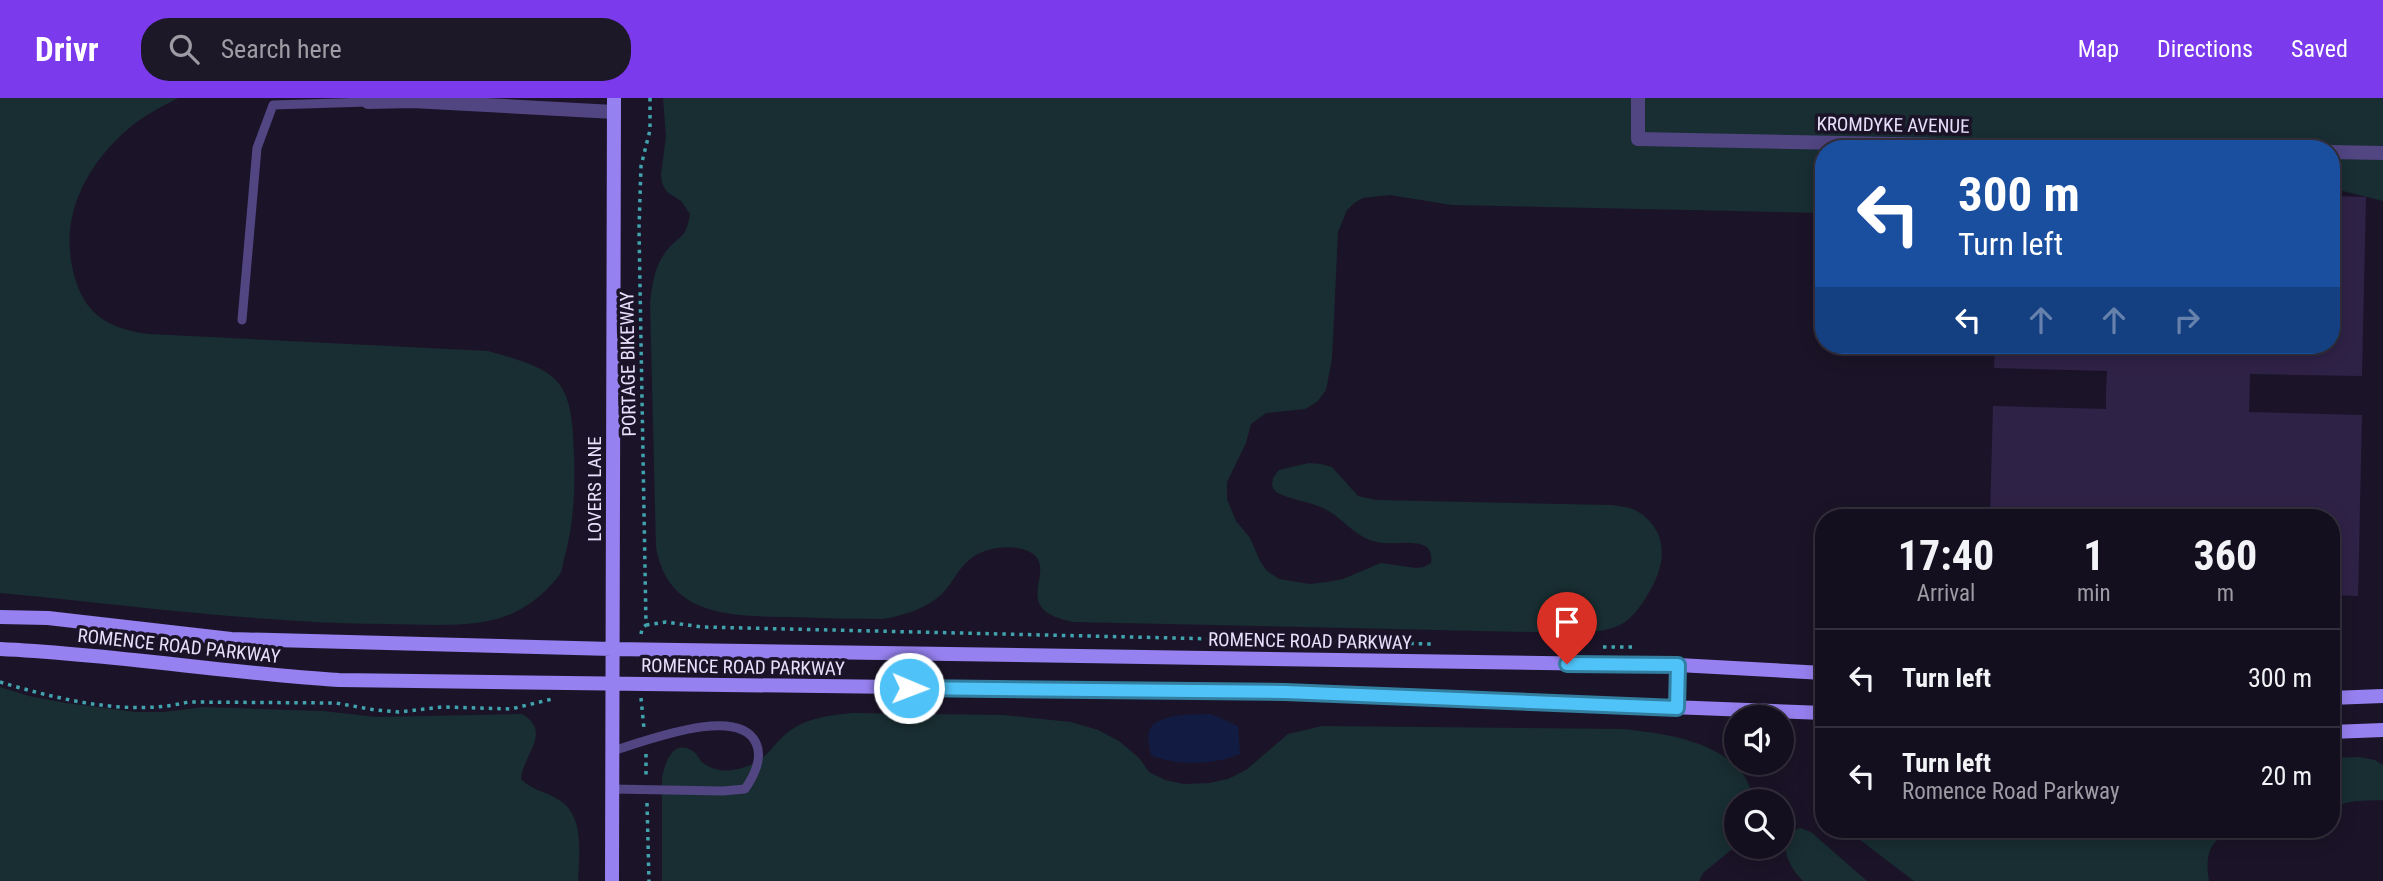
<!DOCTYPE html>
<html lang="en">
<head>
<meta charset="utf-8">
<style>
	:root { --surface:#140f1e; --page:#1d1827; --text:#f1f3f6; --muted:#9d9ca4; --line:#332f3c; --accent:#7c3aed }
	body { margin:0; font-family:"Roboto Condensed",sans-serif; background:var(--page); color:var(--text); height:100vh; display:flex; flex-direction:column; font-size:26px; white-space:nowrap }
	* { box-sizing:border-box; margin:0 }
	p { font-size:23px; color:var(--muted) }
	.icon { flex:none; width:38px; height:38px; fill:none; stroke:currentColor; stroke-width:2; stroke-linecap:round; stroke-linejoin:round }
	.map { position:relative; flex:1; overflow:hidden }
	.side { position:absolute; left:1815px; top:411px; width:525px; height:329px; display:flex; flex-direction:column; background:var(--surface); border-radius:28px; box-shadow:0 4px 18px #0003,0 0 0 2px var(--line) }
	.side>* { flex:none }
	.top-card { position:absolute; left:1815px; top:42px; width:525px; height:214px; border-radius:28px; box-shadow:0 4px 18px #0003,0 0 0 2px var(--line); background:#1a4fa0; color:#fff; overflow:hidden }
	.controls { position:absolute; left:1724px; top:607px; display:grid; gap:14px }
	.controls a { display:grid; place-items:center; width:70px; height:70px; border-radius:50%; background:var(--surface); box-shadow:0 4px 18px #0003,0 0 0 2px var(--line); font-size:35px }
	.pin { position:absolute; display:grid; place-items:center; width:60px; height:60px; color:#fff; margin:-72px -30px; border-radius:50% 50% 50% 0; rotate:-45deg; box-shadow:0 0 7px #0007 }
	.pin .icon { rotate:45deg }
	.me { position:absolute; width:77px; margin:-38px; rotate:91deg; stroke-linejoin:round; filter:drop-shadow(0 0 5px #0008) }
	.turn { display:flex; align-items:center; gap:24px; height:147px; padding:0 28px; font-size:32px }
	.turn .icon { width:91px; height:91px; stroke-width:2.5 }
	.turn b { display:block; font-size:49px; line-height:60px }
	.lanes { display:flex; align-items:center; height:66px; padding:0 28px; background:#0003; justify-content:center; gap:35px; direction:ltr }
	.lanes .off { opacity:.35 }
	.eta { display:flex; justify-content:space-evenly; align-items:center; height:119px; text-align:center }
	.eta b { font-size:42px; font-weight:700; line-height:49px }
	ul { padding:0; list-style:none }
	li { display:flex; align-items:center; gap:21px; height:98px; padding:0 28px; border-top:2px solid var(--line) }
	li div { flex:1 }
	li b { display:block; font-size:26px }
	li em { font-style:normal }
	header { display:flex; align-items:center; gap:42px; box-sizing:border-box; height:98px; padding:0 35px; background:var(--accent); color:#fff }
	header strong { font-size:33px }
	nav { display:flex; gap:38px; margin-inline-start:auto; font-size:24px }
	.search { width:490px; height:63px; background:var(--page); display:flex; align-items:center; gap:18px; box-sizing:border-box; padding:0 24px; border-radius:28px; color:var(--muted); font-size:26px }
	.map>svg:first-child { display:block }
</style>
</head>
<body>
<header>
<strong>Drivr</strong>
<div class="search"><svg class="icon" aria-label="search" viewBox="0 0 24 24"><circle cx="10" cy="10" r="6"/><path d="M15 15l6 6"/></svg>Search here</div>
<nav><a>Map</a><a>Directions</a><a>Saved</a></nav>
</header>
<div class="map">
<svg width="2383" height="783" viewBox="0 0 2383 783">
	<rect width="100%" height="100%" fill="#1b1428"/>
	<path fill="#182e32" d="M0,0H178C161,9 143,18 128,31C81,72 55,128 78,189C90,221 116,232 149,236L488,253C559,273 572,279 574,356C575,392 574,426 564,461C563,467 562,475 557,480C541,500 521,514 497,521C462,530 422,526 386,526C257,525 128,507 0,495Z
		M663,0H2383V103L2331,90V51H1824L1823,115L1452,107L1390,97L1363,100L1354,105L1347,112L1338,134L1332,261L1326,292L1317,304L1305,311L1266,315L1251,326L1246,345L1227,384V401L1236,423L1250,440L1260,463L1266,472L1279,481L1310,486L1327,484L1343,481L1381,465L1416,470L1424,469L1431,465C1432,458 1431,450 1423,447C1407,442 1389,448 1373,443C1353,437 1342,419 1323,410C1308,403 1291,402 1276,394L1272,388L1273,380L1279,372L1309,365L1321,366L1332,369L1358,398L1376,402L1611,407C1619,408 1630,409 1637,413C1667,432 1667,461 1652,489C1645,502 1634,520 1620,527C1607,533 1592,534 1577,535L1074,524C1005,511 1061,472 1030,454C1013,445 983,449 969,462C958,471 952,486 942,496C925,511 905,517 883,521C853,521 822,520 792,519C733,518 668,520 656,449L650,205C652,186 655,167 667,152C681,136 686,141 690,116L681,103L667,94L662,85L661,77L666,38Z
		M0,589L29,598L66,605L136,614H164L204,609L323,613L377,619L522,616C553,634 523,656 521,681C532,693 546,693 559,702C585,718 579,756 578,783H0Z
		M852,615L1004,617L1071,624L1098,632L1119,643L1139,660L1149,674L1165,682L1184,686L1209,685L1228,681L1246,672L1288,636L1322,628L1622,631C1661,635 1709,641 1738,670C1747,679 1751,692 1755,703L1736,704V748L1703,775L1699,783H662V680C665,665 672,642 691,652C697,655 698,660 702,664C710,671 723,674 733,672C771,665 769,646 794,630C812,619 832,617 852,615Z
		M2359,659L2375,662L2383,667V702C2366,703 2345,701 2331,712V660Z
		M1800,730L1811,734L1867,783H1803C1788,769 1774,739 1800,730Z
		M1847,732H2308C2271,742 2196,710 2209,783H1914Z"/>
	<path fill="#121c43" d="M1211,616L1238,628L1240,656C1214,667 1177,668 1151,657C1150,650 1147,640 1149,634C1155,614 1194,617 1211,616Z"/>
	<path fill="#2f2247" d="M2331,98L2366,99L2362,278L2250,276L2249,314L2362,317L2358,498L2331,497V420H1990L1993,308L2106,311V292L2107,273L1994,270L1995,247H2331Z"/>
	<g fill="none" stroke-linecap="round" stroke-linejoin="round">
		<path stroke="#40a3ae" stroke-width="3.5" stroke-dasharray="3.5 5" stroke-linecap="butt" d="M646,527L666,524L702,529L1431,546
			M641,536L642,531L646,527L639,131L641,68L650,32V0
			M1603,549H1637
			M0,584C57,601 129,619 188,604L336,605L375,612L399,614L442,609L511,611L552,601
			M641,600L644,631
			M646,656V679
			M647,705L649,783"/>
		<path stroke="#514582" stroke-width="9" d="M242,222L257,50L273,7L368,4
			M612,691L723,693L745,691C754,678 763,660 756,645C738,606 644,644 612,653"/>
		<path stroke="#514582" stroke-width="14" d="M1638,0V41L2148,51
			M368,4L412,3L614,14
			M2331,54L2383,55"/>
		<path stroke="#9681f0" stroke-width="14" d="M0,519L48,520L231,541L612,551L1678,567L1824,575
			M0,551C113,556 226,575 339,582L1285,594L1824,615
			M2331,600L2383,598
			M1677,609L1678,567
			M2331,634L2383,632
			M612,783L614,0"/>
	</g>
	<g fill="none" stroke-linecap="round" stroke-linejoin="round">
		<g stroke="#337fa1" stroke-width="18">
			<path id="route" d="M909,590L1285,594L1677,610L1678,567L1567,566"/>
		</g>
		<use href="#route" stroke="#4fc3f7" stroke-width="12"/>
	</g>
	<g text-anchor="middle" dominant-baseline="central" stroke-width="7" stroke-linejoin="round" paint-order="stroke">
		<g font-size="19" fill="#e7dffb" stroke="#1b1428">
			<text transform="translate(1893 27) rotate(1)">KROMDYKE AVENUE</text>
			<text transform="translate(628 266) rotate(-91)">PORTAGE BIKEWAY</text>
			<text transform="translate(594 391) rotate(-90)">LOVERS LANE</text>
			<text transform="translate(1310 543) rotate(1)">ROMENCE ROAD PARKWAY</text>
			<text transform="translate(179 548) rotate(6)">ROMENCE ROAD PARKWAY</text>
			<text transform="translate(743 569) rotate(1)">ROMENCE ROAD PARKWAY</text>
		</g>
	</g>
</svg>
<div class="controls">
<a><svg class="icon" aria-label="sound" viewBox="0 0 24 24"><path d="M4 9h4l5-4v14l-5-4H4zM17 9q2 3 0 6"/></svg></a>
<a><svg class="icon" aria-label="search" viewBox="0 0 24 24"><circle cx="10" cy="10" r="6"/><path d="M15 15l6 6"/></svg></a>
</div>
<div class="pin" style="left:1567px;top:566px;background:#d93025"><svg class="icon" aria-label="arrive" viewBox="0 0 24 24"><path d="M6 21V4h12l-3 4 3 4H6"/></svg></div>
<svg class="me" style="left:909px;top:590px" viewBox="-20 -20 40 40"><circle r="17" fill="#4fc3f7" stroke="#fff" stroke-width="3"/><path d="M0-11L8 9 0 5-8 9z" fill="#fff"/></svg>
<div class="top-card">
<div class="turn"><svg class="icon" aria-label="left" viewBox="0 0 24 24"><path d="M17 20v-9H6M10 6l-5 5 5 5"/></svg><div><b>300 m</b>Turn left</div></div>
<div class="lanes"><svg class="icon" aria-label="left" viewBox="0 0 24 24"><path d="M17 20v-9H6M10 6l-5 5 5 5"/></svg><svg class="icon off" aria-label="ahead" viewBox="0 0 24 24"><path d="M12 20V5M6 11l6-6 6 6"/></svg><svg class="icon off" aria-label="ahead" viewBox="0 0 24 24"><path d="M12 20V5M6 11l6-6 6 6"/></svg><svg class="icon off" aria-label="right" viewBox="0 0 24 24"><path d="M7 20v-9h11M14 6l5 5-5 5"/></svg></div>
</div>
<section class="side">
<div class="eta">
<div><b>17:40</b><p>Arrival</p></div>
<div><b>1</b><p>min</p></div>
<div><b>360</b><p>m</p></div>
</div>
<ul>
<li><svg class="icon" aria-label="left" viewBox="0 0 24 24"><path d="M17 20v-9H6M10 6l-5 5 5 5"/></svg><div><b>Turn left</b></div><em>300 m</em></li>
<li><svg class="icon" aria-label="left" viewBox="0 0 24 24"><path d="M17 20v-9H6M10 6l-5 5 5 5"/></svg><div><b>Turn left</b><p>Romence Road Parkway</p></div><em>20 m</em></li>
</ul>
</section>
</div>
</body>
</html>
